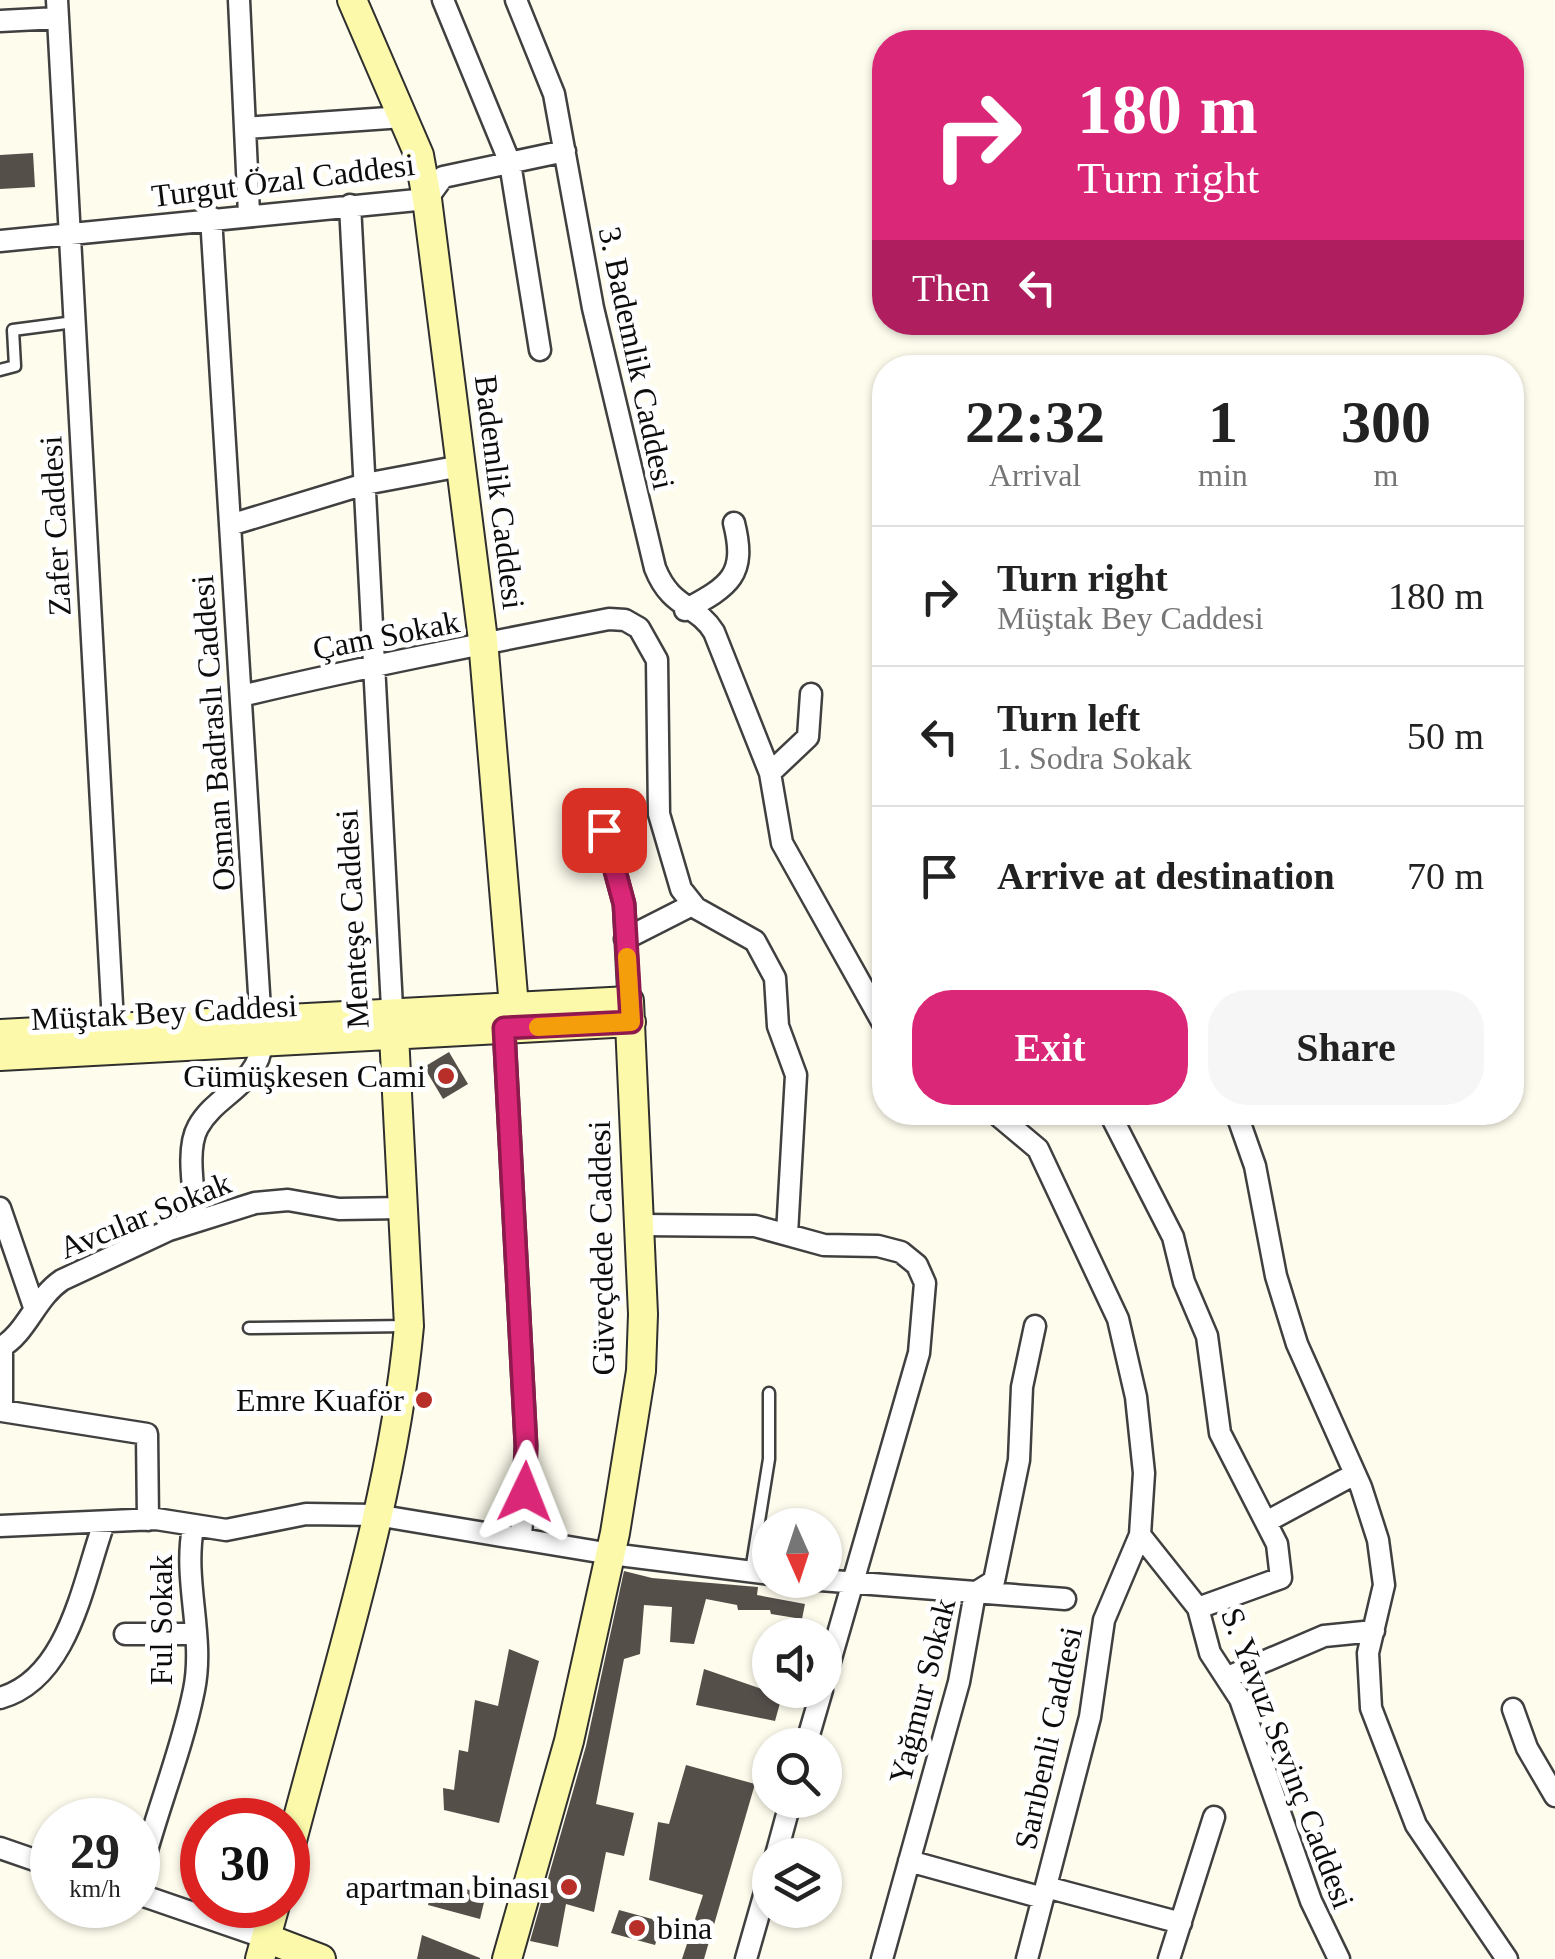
<!DOCTYPE html>
<html lang="en">
<head>
<meta charset="utf-8">
<style>
	:root { --surface:#fff; --page:#f6f6f6; --text:#222; --muted:#767676; --line:#e0e0e0; --accent:#db2777 }
	body { margin:0; font-family:"Times New Roman",serif; background:var(--page); color:var(--text); height:100vh; display:flex; flex-direction:column; font-size:38px; white-space:nowrap }
	* { box-sizing:border-box; margin:0 }
	p { font-size:32px; color:var(--muted) }
	.icon { flex:none; width:55px; height:55px; fill:none; stroke:currentColor; stroke-width:2; stroke-linecap:round; stroke-linejoin:round }
	.map { position:relative; flex:1; overflow:hidden }
	.panel { position:absolute; left:872px; top:355px; width:652px; height:770px; display:flex; flex-direction:column; background:var(--surface); border-radius:40px; box-shadow:0 2px 8px #0004 }
	.panel>* { flex:none }
	.hud { position:absolute; left:872px; top:30px; width:652px; height:305px; border-radius:40px; box-shadow:0 2px 8px #0004; background:#db2777; color:#fff; overflow:hidden }
	.needle { width:65px; rotate:177deg }
	.buttons { position:absolute; left:752px; top:1508px; display:grid; gap:20px }
	.buttons a { display:grid; place-items:center; width:90px; height:90px; border-radius:50%; background:var(--surface); box-shadow:0 2px 8px #0004; font-size:50px }
	.speed { position:absolute; left:30px; top:1798px; display:flex; gap:20px; font-size:50px; font-weight:700; text-align:center }
	.speed>* { display:grid; place-content:center; width:130px; height:130px; border-radius:50%; background:var(--surface); box-shadow:0 2px 8px #0004; line-height:1 }
	.speed small { font-size:25px; font-weight:400 }
	.speed .limit { border:15px solid #d22; background:#fff; color:#111 }
	.pin { position:absolute; display:grid; place-items:center; width:85px; height:85px; color:#fff; margin:-42px; border-radius:20px; box-shadow:0 5px 15px #0006 }
	.me { position:absolute; width:110px; margin:-55px; rotate:2deg; stroke-linejoin:round; filter:drop-shadow(0 0 8px #0008) }
	.turn { display:flex; align-items:center; gap:35px; height:210px; padding:0 40px; font-size:45px }
	.turn .icon { width:130px; height:130px; stroke-width:2.5 }
	.turn b { display:block; font-size:70px; line-height:85px }
	.then { display:flex; align-items:center; height:95px; padding:0 40px; background:#0003; gap:20px; font-size:38px }
	.eta { display:flex; justify-content:space-evenly; align-items:center; height:170px; text-align:center }
	.eta b { font-size:60px; font-weight:700; line-height:70px }
	.cta { display:flex; gap:20px; margin-top:auto; padding:20px 40px }
	.cta a { flex:1; height:115px; border-radius:40px; background:var(--accent); color:#fff; font-size:40px; font-weight:700; line-height:115px; text-align:center }
	.cta a+a { background:var(--page); color:var(--text) }
	ul { padding:0; list-style:none }
	li { display:flex; align-items:center; gap:30px; height:140px; padding:0 40px; border-top:2px solid var(--line) }
	li div { flex:1 }
	li b { display:block; font-size:38px }
	li em { font-style:normal }
	.map>svg:first-child { display:block }
</style>
</head>
<body>
<div class="map">
<svg width="1555" height="1959" viewBox="0 0 1555 1959">
	<rect width="100%" height="100%" fill="#fefced"/>
	<path fill="#554f4a" d="M33,153L35,187L0,189V155Z
		M449,1052L468,1084L443,1099L424,1067Z
		M624,1571L652,1578L758,1587L757,1595L805,1604L802,1619L771,1614L770,1610H738L737,1605L706,1599L694,1644L670,1642L672,1607L644,1605L640,1654L624,1659L596,1804L634,1813L624,1856L606,1852L594,1912L566,1904L558,1947L530,1941L586,1746Z
		M509,1649L539,1661L499,1823L444,1810L443,1788L454,1790L459,1750L468,1752L475,1700L498,1706Z
		M704,1669L782,1696L775,1721L696,1705Z
		M686,1765L755,1784L704,1959H682L703,1895L649,1880L658,1822L669,1824Z
		M434,1881L486,1894L480,1919L428,1905Z
		M619,1910L663,1922L655,1945L611,1933Z
		M422,1935L480,1958V1959H417Z"/>
	<g fill="none" stroke-linecap="round" stroke-linejoin="round">
		<g stroke="#404040" stroke-width="15">
			<path id="lane" d="M0,370L15,366L13,330L74,322
				M249,1328L408,1326
				M751,1571L769,1459V1393"/>
		</g>
		<g stroke="#404040" stroke-width="25">
			<path id="street" d="M57,0L114,1041
				M239,0L249,214
				M443,0L510,163L540,350
				M516,0L554,94L593,308L655,568C671,609 697,604 714,632L770,773L782,843L885,1027
				M0,21L58,18
				M245,128L403,117
				M350,205L393,1027
				M0,241L427,199L443,177L565,151
				M230,525L365,484L461,466
				M685,610C730,586 747,575 734,523
				M241,696C363,667 486,643 609,619L625,620L639,628L657,660L659,814L681,889L696,908L755,941L775,978L778,1026L796,1075L787,1234
				M770,773L808,737L811,694
				M604,830L624,904L629,1001
				M625,939L692,905
				M504,1029L526,1446L521,1539
				M994,1112L1038,1149L1118,1319L1136,1397L1144,1473L1140,1535L1104,1620L1090,1717L1027,1959
				M1109,1112L1173,1237L1184,1282L1207,1336L1220,1433L1277,1544L1281,1578L1198,1608
				M1236,1112L1255,1166L1276,1276L1297,1344L1361,1487L1378,1540L1384,1585L1368,1653L1371,1708L1416,1825L1507,1959
				M0,1208L34,1307
				M196,1220C195,1195 185,1150 198,1127C216,1094 259,1085 262,1042L211,217
				M640,1225L755,1226L824,1245L878,1246L901,1252L917,1265L925,1283L919,1353L825,1679
				M0,1348C27,1333 35,1298 62,1280L169,1230L255,1203L288,1200L339,1209L403,1208
				M2,1348V1411L147,1434L148,1520
				M1266,1522L1355,1474
				M0,1526L156,1519L226,1530L306,1514L376,1515L611,1554L770,1574
				M1140,1535L1198,1608L1210,1653L1240,1699L1311,1901L1339,1959
				M820,1580L1065,1599
				M125,1634H196
				M1228,1677L1324,1636L1374,1631
				M0,1698C69,1679 83,1581 104,1523
				M1513,1709L1527,1748L1555,1796
				M806,1745L822,1690
				M0,1848L52,1866
				M776,1855L791,1800
				M909,1861L1043,1898
				M138,1884C153,1819 181,1755 194,1690C205,1636 183,1582 193,1528
				M1046,1887L1181,1923
				M138,1894L266,1938
				M746,1959L770,1875
				M882,1959L959,1682L975,1593L994,1581L1019,1460L1022,1387L1035,1326
				M1169,1959L1214,1817"/>
		</g>
		<g stroke="#2f2f2f" stroke-width="32">
			<path id="secondary" d="M352,0L419,155L427,199L483,640L514,1007
				M0,1034L629,1001L643,1314L641,1371L615,1533L569,1741L507,1959
				M0,1056L631,1022
				M288,1856C332,1684 393,1502 409,1326L394,1035
				M266,1938L321,1959
				M260,1959L275,1905"/>
		</g>
		<use href="#lane" stroke="#fff" stroke-width="10"/>
		<use href="#street" stroke="#fff" stroke-width="20"/>
		<use href="#secondary" stroke="#fcfaaa" stroke-width="28"/>
	</g>
	<g fill="none" stroke-linecap="round" stroke-linejoin="round">
		<g stroke="#8e194d" stroke-width="25">
			<path id="route" d="M525,1492L526,1446L504,1028L631,1022L624,904L604,830"/>
		</g>
		<use href="#route" stroke="#db2777" stroke-width="18"/>
		<path stroke="#f59e0b" stroke-width="18" d="M538,1027L631,1022L627,957"/>
	</g>
	<g fill="#b82e29" stroke="#fff" stroke-width="4">
		<circle cx="446" cy="1076" r="10"/>
		<circle cx="424" cy="1400" r="10"/>
		<circle cx="569" cy="1887" r="10"/>
		<circle cx="637" cy="1928" r="10"/>
	</g>
	<g text-anchor="middle" dominant-baseline="central" stroke-width="10" stroke-linejoin="round" paint-order="stroke">
		<g font-size="32" fill="#0d0d0d" stroke="#fff">
			<text transform="translate(283 180) rotate(-7)">Turgut Özal Caddesi</text>
			<text transform="translate(637 358) rotate(78)">3. Bademlik Caddesi</text>
			<text transform="translate(500 492) rotate(83)">Bademlik Caddesi</text>
			<text transform="translate(55 526) rotate(-93)">Zafer Caddesi</text>
			<text transform="translate(386 635) rotate(-11)">Çam Sokak</text>
			<text transform="translate(213 733) rotate(-94)">Osman Badraslı Caddesi</text>
			<text transform="translate(352 919) rotate(-93)">Menteşe Caddesi</text>
			<text transform="translate(164 1012) rotate(-3)">Müştak Bey Caddesi</text>
			<text transform="translate(145 1215) rotate(-22)">Avcılar Sokak</text>
			<text transform="translate(601 1248) rotate(-91)">Güveçdede Caddesi</text>
			<text transform="translate(161 1620) rotate(-90)">Ful Sokak</text>
			<text transform="translate(922 1691) rotate(-76)">Yağmur Sokak</text>
			<text transform="translate(1048 1738) rotate(-78)">Sarıbenli Caddesi</text>
			<text transform="translate(1288 1758) rotate(69)">S. Yavuz Sevinç Caddesi</text>
		</g>
		<g font-size="32" fill="#0d0d0d" stroke="#fff" text-anchor="end">
			<text x="426" y="1076">Gümüşkesen Cami</text>
			<text x="404" y="1400">Emre Kuaför</text>
			<text x="549" y="1887">apartman binası</text>
			<text x="657" y="1928" text-anchor="start">bina</text>
		</g>
	</g>
</svg>
<div class="buttons">
<a><svg class="needle" viewBox="-14 -14 28 28"><path d="M0-13l5 13h-10z" fill="#e53935"/><path d="M0 13l5-13h-10z" fill="#767676"/></svg></a>
<a><svg class="icon" aria-label="sound" viewBox="0 0 24 24"><path d="M4 9h4l5-4v14l-5-4H4zM17 9q2 3 0 6"/></svg></a>
<a><svg class="icon" aria-label="search" viewBox="0 0 24 24"><circle cx="10" cy="10" r="6"/><path d="M15 15l6 6"/></svg></a>
<a><svg class="icon" aria-label="layers" viewBox="0 0 24 24"><path d="M12 4l9 5-9 5-9-5zM3 14l9 5 9-5"/></svg></a>
</div>
<div class="speed"><div>29<small>km/h</small></div><div class="limit">30</div></div>
<div class="pin" style="left:604px;top:830px;background:#d93025"><svg class="icon" aria-label="arrive" viewBox="0 0 24 24"><path d="M6 21V4h12l-3 4 3 4H6"/></svg></div>
<svg class="me" style="left:525px;top:1492px" viewBox="-20 -20 40 40"><path d="M0-17L14 15 0 8-14 15z" fill="#db2777" stroke="#fff" stroke-width="4"/></svg>
<div class="hud">
<div class="turn"><svg class="icon" aria-label="right" viewBox="0 0 24 24"><path d="M7 20v-9h11M14 6l5 5-5 5"/></svg><div><b>180 m</b>Turn right</div></div>
<div class="then">Then<svg class="icon" aria-label="left" viewBox="0 0 24 24"><path d="M17 20v-9H6M10 6l-5 5 5 5"/></svg></div>
</div>
<section class="panel">
<div class="eta">
<div><b>22:32</b><p>Arrival</p></div>
<div><b>1</b><p>min</p></div>
<div><b>300</b><p>m</p></div>
</div>
<ul>
<li><svg class="icon" aria-label="right" viewBox="0 0 24 24"><path d="M7 20v-9h11M14 6l5 5-5 5"/></svg><div><b>Turn right</b><p>Müştak Bey Caddesi</p></div><em>180 m</em></li>
<li><svg class="icon" aria-label="left" viewBox="0 0 24 24"><path d="M17 20v-9H6M10 6l-5 5 5 5"/></svg><div><b>Turn left</b><p>1. Sodra Sokak</p></div><em>50 m</em></li>
<li><svg class="icon" aria-label="arrive" viewBox="0 0 24 24"><path d="M6 21V4h12l-3 4 3 4H6"/></svg><div><b>Arrive at destination</b></div><em>70 m</em></li>
</ul>
<div class="cta"><a>Exit</a><a>Share</a></div>
</section>
</div>
</body>
</html>
